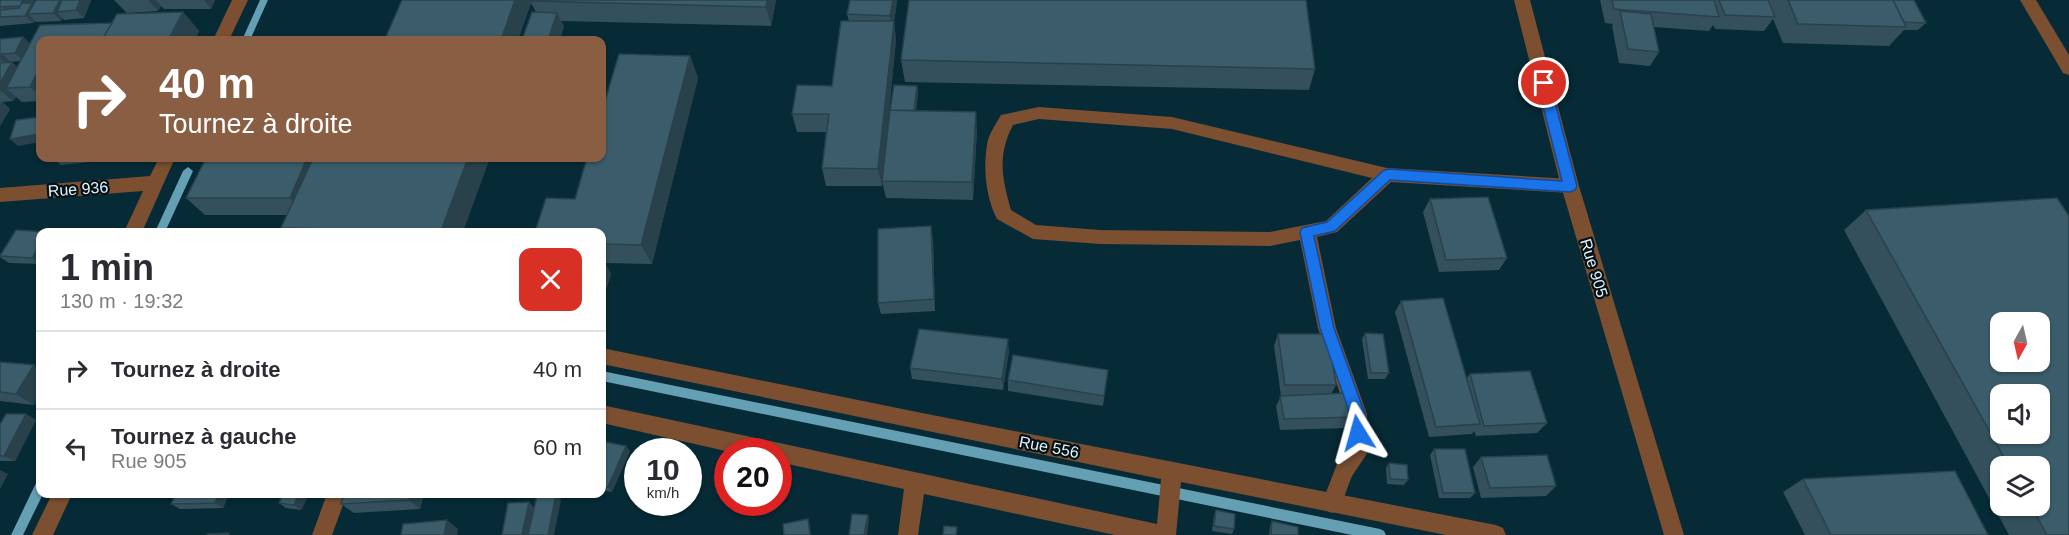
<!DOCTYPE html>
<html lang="fr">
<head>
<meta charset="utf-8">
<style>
	:root { --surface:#fff; --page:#f7f7f7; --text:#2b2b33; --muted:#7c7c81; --line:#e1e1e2 }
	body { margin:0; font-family:Helvetica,sans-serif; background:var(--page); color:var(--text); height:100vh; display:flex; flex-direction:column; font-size:22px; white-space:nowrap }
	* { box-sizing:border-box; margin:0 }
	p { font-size:20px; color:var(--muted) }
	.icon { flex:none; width:33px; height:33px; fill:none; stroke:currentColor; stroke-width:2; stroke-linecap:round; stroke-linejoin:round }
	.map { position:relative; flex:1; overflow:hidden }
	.sheet { position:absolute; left:36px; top:228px; width:570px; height:270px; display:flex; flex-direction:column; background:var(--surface); border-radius:12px; box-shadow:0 2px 4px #0004 }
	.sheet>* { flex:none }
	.top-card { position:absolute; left:36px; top:36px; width:570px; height:126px; border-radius:12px; box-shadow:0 2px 4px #0004; background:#8a5e43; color:#fff; overflow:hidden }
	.needle { width:39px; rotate:188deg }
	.tools { position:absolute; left:1990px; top:312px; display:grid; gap:12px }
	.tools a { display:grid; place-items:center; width:60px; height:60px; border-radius:12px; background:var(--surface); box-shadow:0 2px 4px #0004; font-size:30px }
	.speed { position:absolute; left:624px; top:438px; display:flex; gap:12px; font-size:30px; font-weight:700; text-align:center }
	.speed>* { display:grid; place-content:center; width:78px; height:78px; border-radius:50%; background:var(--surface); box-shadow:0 2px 4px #0004; line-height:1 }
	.speed small { font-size:15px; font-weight:400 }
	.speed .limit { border:9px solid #d22; background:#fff; color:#111 }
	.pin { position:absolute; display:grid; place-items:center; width:51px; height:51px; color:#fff; margin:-26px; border:3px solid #fff; border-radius:50%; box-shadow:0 2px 6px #0007 }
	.me { position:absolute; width:66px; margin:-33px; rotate:352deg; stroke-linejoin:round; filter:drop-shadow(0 0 4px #0008) }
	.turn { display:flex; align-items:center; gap:21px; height:126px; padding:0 24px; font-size:27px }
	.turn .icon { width:78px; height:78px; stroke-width:2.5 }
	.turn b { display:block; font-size:42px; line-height:51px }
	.round { display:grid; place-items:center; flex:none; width:63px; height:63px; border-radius:12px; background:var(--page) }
	.head { display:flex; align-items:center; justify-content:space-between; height:102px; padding:0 24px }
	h1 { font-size:36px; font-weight:800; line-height:45px }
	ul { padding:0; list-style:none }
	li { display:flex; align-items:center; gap:18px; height:78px; padding:0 24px; border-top:2px solid var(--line) }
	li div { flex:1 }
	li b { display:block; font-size:22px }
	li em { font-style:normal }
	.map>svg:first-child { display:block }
</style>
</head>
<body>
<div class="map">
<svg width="2069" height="535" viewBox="0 0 2069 535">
	<rect width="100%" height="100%" fill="#062a36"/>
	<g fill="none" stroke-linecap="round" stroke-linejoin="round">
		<path fill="#649fb4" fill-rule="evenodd" d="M260,0H268L250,40H242Z
			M188,167L193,171L165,232H155L183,171Z
			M602,371L1380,529L1384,531L1386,535H1352L602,381Z
			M40,481V494H43L23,535H11L36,483Z"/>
		<path fill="#7b4f30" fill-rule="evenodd" d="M1039,107L1172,117L1387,168L1570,179L1576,181L1579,186L1576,191L1570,193L1391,182L1337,232L1317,237L1336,328L1367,414L1368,452L1352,476L1339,510L1332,513L1325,510L1322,503L1337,464L1348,449L1347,414L1318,328L1300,240L1270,246L1100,244L1033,239L997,219C986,198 983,169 987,145C988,135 996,124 1001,115ZM1039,119L1172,129L1372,178L1326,221L1270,232L1100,230L1036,225L1011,210C1002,178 997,156 1013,125Z"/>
		<path fill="#7b4f30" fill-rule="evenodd" d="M232,0H248L229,40H213Z
			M1514,0H1530L1579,186L1684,535H1664L1561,186Z
			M2020,0H2036L2069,55V75L2063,73Z
			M159,158H175L142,232H124L143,191L0,202V188L150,176Z
			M602,348L922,413L1496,525L1503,528L1506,535H1446L1181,482L1176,535H1115L924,494L918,535H898L904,489L778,462V452H730L602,423V405L1157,524L1161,479L602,364Z
			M52,494H72L53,535H32Z
			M327,494H347L332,535H312Z"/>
	</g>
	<path fill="#33505c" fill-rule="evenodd" d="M0,0H34L33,4L91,0L84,18L64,20L62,18L61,21L36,22L35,21L33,23L0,26Z
		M114,0H215L211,9H164L161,6L158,11L127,13Z
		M402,0H776L771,26L561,21L564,27L536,12L531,3L518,40H386L385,39Z
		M850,0H897L894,22L896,40L882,180L917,86L918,93L916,111L977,130L973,200L886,198L882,181V186H826L822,168L826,132H797L792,114L832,86L849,21L847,14Z
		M1600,0H1914L1926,23L1918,30H1904L1889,46L1783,43L1773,19L1764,31L1715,29L1713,25L1709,31L1654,27L1659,52L1650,66L1619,63L1612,26L1613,24L1605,23Z
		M183,12L199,31L195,40H40V101L22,102L16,97L13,101L2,102L10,109L0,126V39L23,37L30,44L40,25L112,23L117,14ZM21,61L17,67L12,62H10H11Z
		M690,56L698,78L652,264L605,263L611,274L602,302V232L575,199Z
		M901,60L1315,69L1309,90L905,82Z
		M52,158H92L90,162L61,165Z
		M206,158L463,232H286L281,228L287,215H205L186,198Z
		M2057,198L2069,216V535H2009L1844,230L1866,210ZM2001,322H2040V362H2001ZM2001,394H2040V434H2001ZM2001,466H2040V506H2001Z
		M1430,199L1507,258L1499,270L1439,272L1423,212Z
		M16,230L49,232H40V264L9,263L0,257V255Z
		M933,238L935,311L881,314L878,303Z
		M1401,301L1467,378L1470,374L1547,423L1537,433L1476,436L1474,431L1472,434L1429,437L1395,312Z
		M1365,333L1389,373L1385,379H1368L1362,339Z
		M1278,334L1336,385L1331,394L1353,417L1347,428L1280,430L1276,406L1281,396L1274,346Z
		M1009,351L1003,390L912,379L910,368Z
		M0,362L34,365L40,369V394L34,405L0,401Z
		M1108,370L1103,406L1008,391V380Z
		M26,414L36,420L15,461H0V424Z
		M1434,449L1475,493L1470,498H1439L1430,455Z
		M630,451L612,492L602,490V453Z
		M1481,457L1556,486L1546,496L1481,498L1473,467Z
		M1389,463L1408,480L1404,485L1387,484L1386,468Z
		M1803,479L1988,535H1805L1783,492Z
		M176,494H229L223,508L180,509L171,504Z
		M283,494H309L301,510L286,508L279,503Z
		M424,494L420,509L354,513L341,504Z
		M1216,510L1234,529L1232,534L1212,531L1214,515Z
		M1272,521L1298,535H1269L1270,526Z"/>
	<path fill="#29414b" d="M23,0H34L33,4L40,10L28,14L35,21L33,23L25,16L20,6Z
		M60,0H62L57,12L62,18L61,21L53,13Z
		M80,0H91L84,18L76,10Z
		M148,0H156L161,6L158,11Z
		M204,0H215L211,9Z
		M515,0H532L530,1L531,3L518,40H501Z
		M767,0H776L771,26L766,7Z
		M893,0H897V2L894,22L896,40L882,186L878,169L892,30L890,16Z
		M183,12L199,31L195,40H168Z
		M557,13L564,27L560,40H548Z
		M23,37L31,44L23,61L15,53Z
		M2,54L11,62L9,67L0,59Z
		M690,56L698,78L652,264L641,245Z
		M12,62L27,76L6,88L16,97L13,101L0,90V83Z
		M40,67V96L30,87Z
		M917,86L918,93L914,125L913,118Z
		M2,101L10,109L0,126V104Z
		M976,112L977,130L973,200L972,182Z
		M40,134V142L18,146L10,139Z
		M85,158H92L90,162Z
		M307,158H329L306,215L290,198Z
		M468,158H490L463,232H442L441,231Z
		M931,226L933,238L935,311L934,299Z
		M40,244V264L32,258Z
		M604,262L611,274L602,302V269Z
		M1008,339L1009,351L1003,390L1002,379Z
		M34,365L40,369V394L34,405L16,394Z
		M26,414L36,420L15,461L4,456Z
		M626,446L630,451L612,492L608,487Z
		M0,470L8,474L0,489Z
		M219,494H229L223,508L215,503Z
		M299,494H309L301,510L294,505Z
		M410,494H424L420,509L409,500Z
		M556,495L561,500L554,535H548Z
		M529,502L534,507L529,535H522Z
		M868,515L869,520L867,535H864Z
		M808,519L810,524L811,535H810Z
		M447,520L458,529L457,535H444Z"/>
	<path fill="#3b5d6b" stroke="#29414b" stroke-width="1.5" fill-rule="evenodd" d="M0,0H23L20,6L0,7Z
		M36,0H60L53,13L28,14Z
		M62,0H80L76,10L57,12Z
		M402,0H515L501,40L385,39Z
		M531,0H767L766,7L530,1Z
		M850,0H893L890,16L847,14Z
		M909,0H1306L1315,69L901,60Z
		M1612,0H1714L1719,17L1614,9Z
		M1719,0H1768L1775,17L1725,15Z
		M1788,0H1893L1906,27L1798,24Z
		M1893,0H1914L1926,23L1904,22Z
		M22,3H32L25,16L0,17V10L19,8Z
		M1620,11L1651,14L1659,52L1628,49Z
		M183,12L168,40H102L117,14Z
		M532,12L557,13L548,40H522Z
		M841,21H894L878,169L822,168L829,114H792L797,85L832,86Z
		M112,23L102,40H40V67L30,87L6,88L40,25Z
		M23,37L15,53L2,54L0,59V39Z
		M619,54L690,56L641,245L602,244V232H535L546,198L575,199L587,158H602V111Z
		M12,62L0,83V63Z
		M894,85L917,86L914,111L890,110L889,117Z
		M890,110L976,112L972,182L882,181Z
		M40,117V134L10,139L16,120Z
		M206,158H307L290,198H186Z
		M313,158H468L441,231L281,228Z
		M1488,197L1507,258L1446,260L1430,199Z
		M2057,198L2069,216V535H2047L2031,506H2040V466H2009L1866,210ZM2001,322H2040V362H2001ZM2001,394H2040V434H2001Z
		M931,226L934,299L878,303V229Z
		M16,230L48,232H40V244L32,258L0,256Z
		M1443,298L1480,424L1436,427L1401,301Z
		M919,329L1008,339L1002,379L910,368Z
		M1365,333L1383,334L1389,373H1371Z
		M1278,334H1328L1336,385H1285Z
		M1013,355L1108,370L1104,396L1008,380Z
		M0,362L34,365L16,394L0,392Z
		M1530,371L1547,423L1484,426L1470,374Z
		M1348,393L1353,417L1284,419L1280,396Z
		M6,414H26L4,456H0V424Z
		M606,442L626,446L608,487L602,486V453Z
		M1434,449H1465L1475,493H1443Z
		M1547,455L1556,486L1490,488L1481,457Z
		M1389,463L1407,465L1408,480L1390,479Z
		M1955,471L1988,535H1831L1803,479Z
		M176,494H219L215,503L171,504Z
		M283,494H299L294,505L279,503Z
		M344,494H410L409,500L341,504Z
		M537,495H556L548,535H528Z
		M529,502L522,535H502L508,503Z
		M1216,510L1235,514L1234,529L1214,526Z
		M852,514L868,515L864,535H849Z
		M808,519L810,535H784L783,524Z
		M447,520L444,535H401L403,524Z
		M1272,521L1298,527V535H1271Z
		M944,526L957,527L956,535H943Z
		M229,533L228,535H207L208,534Z"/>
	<path fill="#1a73e8" stroke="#114b97" stroke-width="1.5" d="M1544,78L1550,83L1577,186L1575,190L1570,192L1390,180L1335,231L1314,236L1334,328L1365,414V433L1363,438L1358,440L1352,438L1350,414L1320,328L1300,232L1302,228L1327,222L1383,171L1388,169L1562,181L1537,83Z"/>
	<g text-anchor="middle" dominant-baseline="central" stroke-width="4.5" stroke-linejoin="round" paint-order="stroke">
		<g font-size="16" fill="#e1f4fc" stroke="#041116">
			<text transform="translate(78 189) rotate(-4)">Rue 936</text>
			<text transform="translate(1594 268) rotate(73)">Rue 905</text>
			<text transform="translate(1049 447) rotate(11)">Rue 556</text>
		</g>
	</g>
</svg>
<div class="tools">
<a><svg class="needle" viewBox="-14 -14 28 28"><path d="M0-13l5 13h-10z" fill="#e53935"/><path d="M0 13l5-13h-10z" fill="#7c7c81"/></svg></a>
<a><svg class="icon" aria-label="sound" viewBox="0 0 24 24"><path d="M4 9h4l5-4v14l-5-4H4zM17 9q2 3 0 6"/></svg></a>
<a><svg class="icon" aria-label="layers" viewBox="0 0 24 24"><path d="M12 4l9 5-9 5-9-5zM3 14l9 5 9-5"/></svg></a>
</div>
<div class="speed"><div>10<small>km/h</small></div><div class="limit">20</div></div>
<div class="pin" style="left:1544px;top:83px;background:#d93025"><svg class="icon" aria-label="arrive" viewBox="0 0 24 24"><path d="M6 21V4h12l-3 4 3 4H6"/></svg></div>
<svg class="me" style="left:1358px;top:433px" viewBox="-20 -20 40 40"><path d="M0-17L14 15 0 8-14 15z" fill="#1a73e8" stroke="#fff" stroke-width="4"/></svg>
<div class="top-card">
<div class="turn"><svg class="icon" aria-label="right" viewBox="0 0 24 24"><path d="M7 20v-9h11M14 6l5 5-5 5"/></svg><div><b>40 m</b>Tournez à droite</div></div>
</div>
<section class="sheet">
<div class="head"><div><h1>1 min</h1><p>130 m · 19:32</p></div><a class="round" style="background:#d93025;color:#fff"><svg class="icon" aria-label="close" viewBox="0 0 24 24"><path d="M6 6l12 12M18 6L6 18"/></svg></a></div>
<ul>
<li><svg class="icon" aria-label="right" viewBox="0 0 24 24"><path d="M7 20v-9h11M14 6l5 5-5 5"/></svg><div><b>Tournez à droite</b></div><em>40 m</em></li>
<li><svg class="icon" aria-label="left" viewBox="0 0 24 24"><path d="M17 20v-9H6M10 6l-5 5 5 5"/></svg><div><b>Tournez à gauche</b><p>Rue 905</p></div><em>60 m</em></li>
</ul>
</section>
</div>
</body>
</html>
